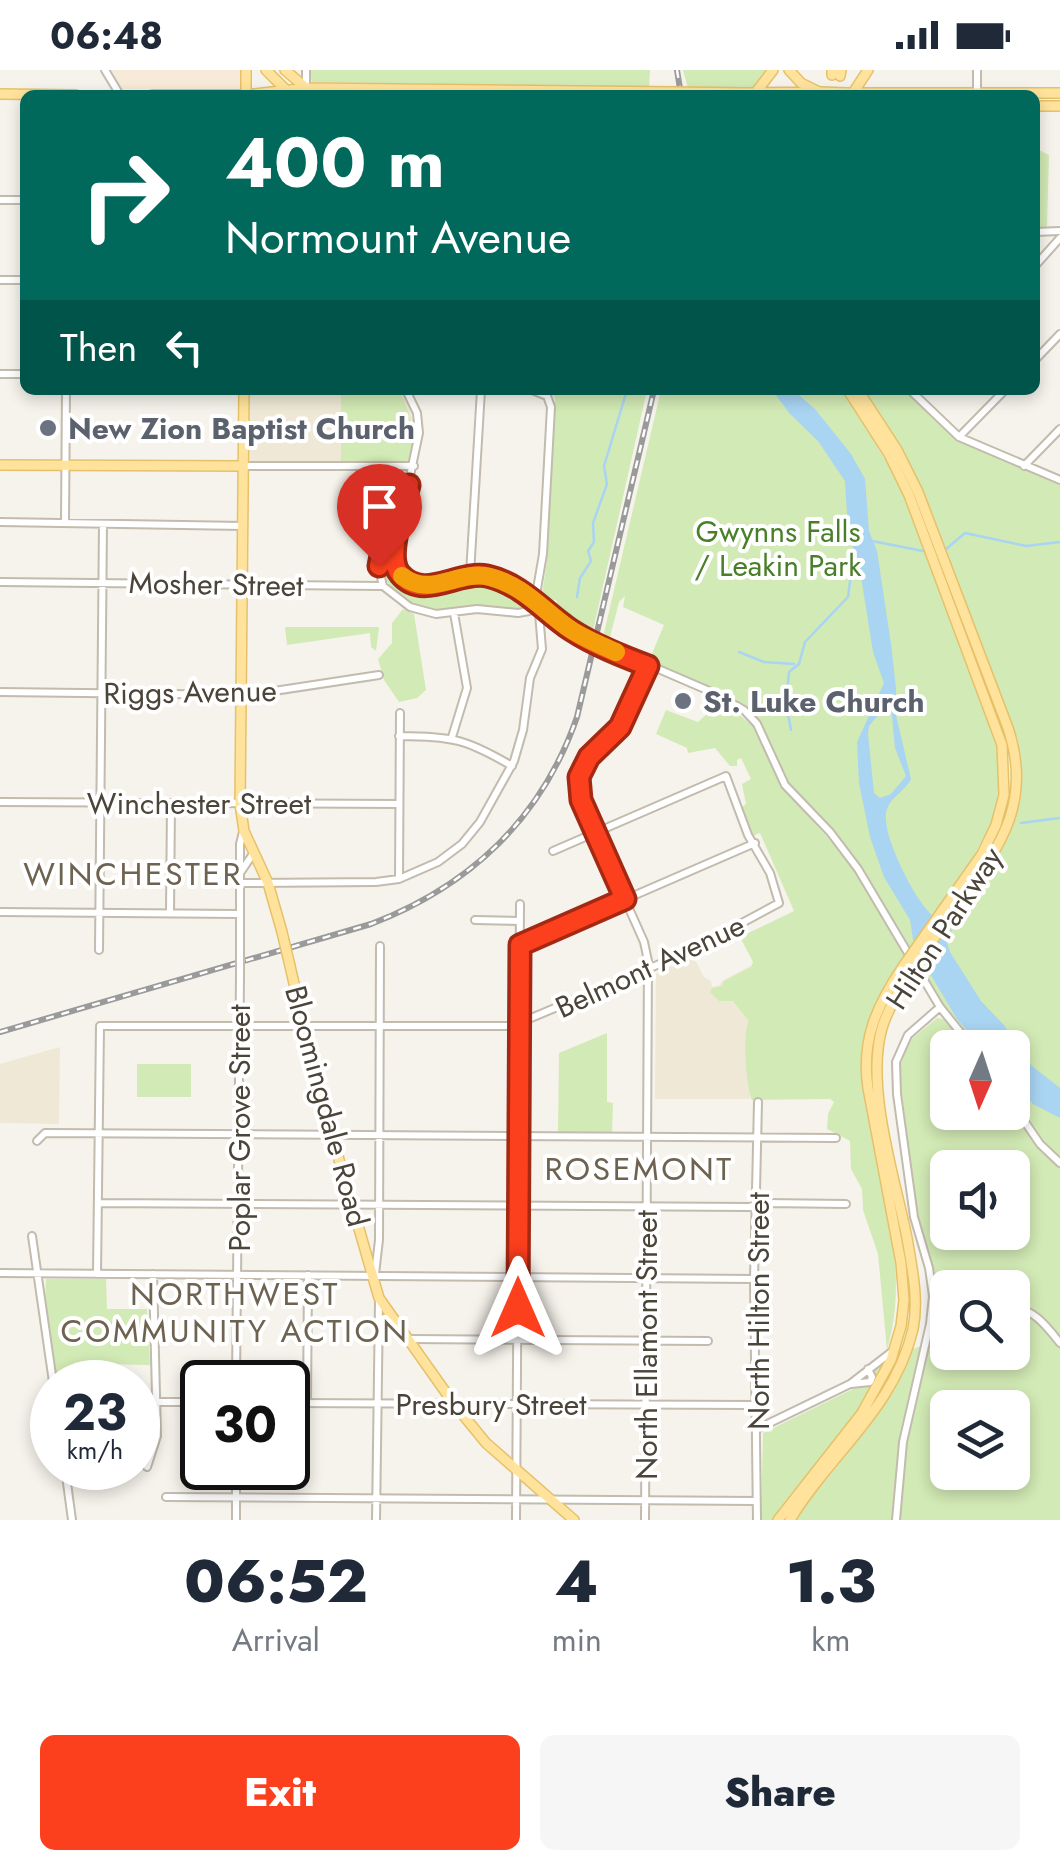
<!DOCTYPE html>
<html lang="en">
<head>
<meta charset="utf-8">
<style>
	:root { --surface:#fff; --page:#f6f6f7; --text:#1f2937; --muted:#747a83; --accent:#fc3f1d }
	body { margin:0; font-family:Jost,sans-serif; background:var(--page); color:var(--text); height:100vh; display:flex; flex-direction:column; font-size:38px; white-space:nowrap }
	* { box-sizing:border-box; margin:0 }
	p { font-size:32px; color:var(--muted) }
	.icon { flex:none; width:55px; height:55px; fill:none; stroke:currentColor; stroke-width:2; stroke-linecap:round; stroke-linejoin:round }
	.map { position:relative; height:1450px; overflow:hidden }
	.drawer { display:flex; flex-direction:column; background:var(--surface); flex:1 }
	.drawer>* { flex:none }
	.guide { position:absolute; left:20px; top:20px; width:1020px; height:305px; border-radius:15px; box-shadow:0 5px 15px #0003; background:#00695c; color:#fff; overflow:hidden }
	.needle { width:65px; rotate:183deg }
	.buttons { position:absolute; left:930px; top:960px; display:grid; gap:20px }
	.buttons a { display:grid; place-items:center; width:100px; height:100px; border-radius:15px; background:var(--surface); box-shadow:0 5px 15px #0003; font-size:50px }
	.speed { position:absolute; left:30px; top:1290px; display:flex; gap:20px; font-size:50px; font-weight:700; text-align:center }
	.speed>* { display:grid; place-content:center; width:130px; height:130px; border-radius:50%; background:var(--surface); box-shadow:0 5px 15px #0003; line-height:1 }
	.speed small { font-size:25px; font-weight:400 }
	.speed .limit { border:5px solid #111; border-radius:15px; background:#fff; color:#111 }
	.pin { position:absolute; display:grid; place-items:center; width:85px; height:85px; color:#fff; margin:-102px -42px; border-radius:50% 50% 50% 0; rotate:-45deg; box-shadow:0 0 10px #0007 }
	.pin .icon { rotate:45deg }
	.me { position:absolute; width:110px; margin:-55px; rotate:0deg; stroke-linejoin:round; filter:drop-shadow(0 0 8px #0008) }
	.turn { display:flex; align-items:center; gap:35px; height:210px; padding:0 40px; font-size:45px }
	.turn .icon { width:130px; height:130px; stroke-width:2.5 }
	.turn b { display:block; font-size:70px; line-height:85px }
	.then { display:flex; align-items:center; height:95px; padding:0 40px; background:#0003; gap:20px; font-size:38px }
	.eta { display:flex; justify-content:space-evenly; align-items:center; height:170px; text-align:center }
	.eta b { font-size:60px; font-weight:800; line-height:70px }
	.primary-button { display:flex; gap:20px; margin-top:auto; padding:20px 40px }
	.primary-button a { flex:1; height:115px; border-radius:15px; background:var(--accent); color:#fff; font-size:40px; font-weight:800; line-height:115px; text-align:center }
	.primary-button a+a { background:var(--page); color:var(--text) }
	.status { display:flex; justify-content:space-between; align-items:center; height:70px; padding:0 50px; background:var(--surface); direction:ltr }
	.status svg { height:28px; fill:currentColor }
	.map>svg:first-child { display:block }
</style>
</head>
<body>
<div class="status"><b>06:48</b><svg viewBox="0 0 49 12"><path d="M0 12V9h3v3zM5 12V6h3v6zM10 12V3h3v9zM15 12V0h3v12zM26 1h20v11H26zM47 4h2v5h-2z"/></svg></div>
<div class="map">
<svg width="1060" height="1450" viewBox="0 0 1060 1450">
	<rect width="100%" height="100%" fill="#f6f3ec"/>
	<path fill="#f7ead8" d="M112,0H241V20L121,19Z"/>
	<path fill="#efe8d6" d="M249,320H403L415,355L411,392L250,393Z
		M693,886L704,907L711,911L712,917L720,915L722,911L754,894L750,1029H655L656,904Z
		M60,977L59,1054L0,1053V994Z"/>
	<path fill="#d2eab5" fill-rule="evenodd" d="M309,0H650L649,17L312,12Z
		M683,0H770L757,17L748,19L688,18Z
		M1035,78L1049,85L1047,157H1035Z
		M341,320H398C414,344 413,364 411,392L341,393Z
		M549,320H647L592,565L563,548L556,530L543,529L542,525L547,491L555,328Z
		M661,320H843L898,411L995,661C1002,697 1000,724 991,760L988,759L975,784L910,878L843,773L789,714L766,663L749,640L714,620L648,593L664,555L623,537L625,526L619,532L610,567H603Z
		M864,320H904L961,372L1060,415V1090L1041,1073L1013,1030L1012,978L976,977L941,933L920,896C936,878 947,857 961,837C1002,778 1036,741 1015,664L923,425L904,385Z
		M400,443C393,476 381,522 432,520C446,520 457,510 470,509C492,507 511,520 529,531V539C513,541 498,536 482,537C469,537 457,541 444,541C431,542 418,537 407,531C368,507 385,478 400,443Z
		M403,539L414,544L426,620L417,628L399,632L384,610L378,589L392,573V553Z
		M285,557H379L376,581L371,577L370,563L287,575Z
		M718,634L729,636L754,657L784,719L845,787L907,884C889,909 870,935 865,966C859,998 865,1027 871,1058C885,1131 909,1206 887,1280L878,1184L863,1140L862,1119L851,1099L850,1071L827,1059L828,1044L834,1032L830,1029L752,1030C746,1016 742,963 749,951L733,931H719L710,922L712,918L722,916L724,911L751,897L753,892L740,867L794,841L760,763L748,768L737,741L746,734L742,714L751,709L741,688L737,690V696H730L715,678L688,683L687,678L656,664L666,640L698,652Z
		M937,948L944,949L969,977L948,978V1042H1012L1013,1039L1039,1078L1060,1096V1270L1023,1236L1013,1235L1012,1218H948L947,1258L935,1259L934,1209L917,1144L899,1000L909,971ZM948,1098H1012V1162H948Z
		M607,963V1032L613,1033L612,1064L558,1063L559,983Z
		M137,994H191V1027H137Z
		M46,1209H106L107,1239H147L150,1295L103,1294L101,1312H57L45,1232Z
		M1018,1240L1030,1245L1060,1277V1450H794L868,1358L911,1280C925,1275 933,1268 947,1263L948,1282H1012L1013,1241ZM948,1338H1012V1402H948Z
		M885,1293C867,1329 845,1366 816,1396C799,1414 785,1429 772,1450H761L763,1363L855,1318L870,1316L874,1310L873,1300Z"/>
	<path fill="#a9d4f2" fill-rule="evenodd" d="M772,320H793L815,339L851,384L865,409L869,461L877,481L891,574L896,618L895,641L911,709C906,720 891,727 887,739C879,760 912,823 927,840C934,849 944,853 952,860L947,873L950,882L981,931L1003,954L1032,996L1060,1018V1048L1033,1034L1013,1012L1012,978L981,977L957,949L929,902L913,869L910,850L884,807L870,767L859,713L857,672L884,613L873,582L862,513L848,459L845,411L818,371L790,344ZM888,633L891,637L895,678L906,706L891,724L880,728L874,723L868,664L869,656Z"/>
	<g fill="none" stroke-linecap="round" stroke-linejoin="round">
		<path stroke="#a9d4f2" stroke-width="2.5" d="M872,471L928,482
			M945,480L965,463L1026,476L1060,472
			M577,527L580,508L591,491L588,481L594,472L593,453L607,414L604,396L627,320
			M739,582L764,592L794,594
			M791,660L786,633L789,602L799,594L805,572L848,527L854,481
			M1021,753L1060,748"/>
		<g stroke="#c2bbae" stroke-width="10">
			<path id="minor" d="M105,0L120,25
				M306,17V0
				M977,24V0
				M0,130H25
				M1035,162L1060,161
				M1035,196L1060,168
				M0,210H25
				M1035,290L1060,264
				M0,304H25
				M406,320L417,343L419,363L394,482L400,504L420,516L442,514L470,504L503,511L528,525L584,567L714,623L744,640L757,654L785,715L830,762L858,799L940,937L973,978
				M910,320L959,367L1060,410
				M959,367L1005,320
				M243,396H414
				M1024,396L1060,359
				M0,452L243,456
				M65,452L66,320
				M470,504L481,320
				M0,512L383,516L410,537L436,544L477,539L518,543L529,541L537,534
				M383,516C373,485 390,455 403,427
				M0,622L248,625L379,605
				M399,666C454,667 464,668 512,696
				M452,667L467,618L454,543
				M0,732L399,734
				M240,803L253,784
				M399,809L400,643
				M239,813L376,812L399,809L438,792L462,774L480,752L514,691L523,660L530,608L542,579L537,519L543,484L551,337L547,326L532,320
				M0,842L239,844
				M170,843L171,733
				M475,850L520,851
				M520,875L755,773
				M99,880L103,454
				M240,881V774L243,762
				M1012,1033L1040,1074L1060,1093
				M37,1071L45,1063L836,1068
				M98,1133L749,1137L765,1133L846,1134
				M32,1166L53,1312
				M0,1203L754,1209
				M97,1204L100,956H512L688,882L779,833L770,803L748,765L726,706L553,781
				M375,1204L379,1170L380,876
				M1012,1238C1034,1238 1048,1258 1060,1273
				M928,1265L948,1260
				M409,1269L708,1271
				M236,1312L240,906
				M851,1314L870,1312L872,1307L868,1299
				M138,1332H202
				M288,1333L754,1335
				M307,1333L308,1205
				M757,1359L850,1314L894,1280
				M147,1397L157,1366L153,1204
				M65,1398L72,1450
				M166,1427L756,1431
				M236,1450V1398
				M376,1450L379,1231
				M516,1450L520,834
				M645,1450L648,891L644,872L581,731C572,687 600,685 621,656C633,638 639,615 648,596
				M757,1450L754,1209L758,1032
				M896,1450L903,1372L930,1254L933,1226L929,1198L914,1147L897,1024L896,992L908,965L940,937"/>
		</g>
		<g stroke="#e6c16a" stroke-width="12">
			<path id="major" d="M266,0L291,25
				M285,0L306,18
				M789,0L801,13L817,21
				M832,5V0
				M840,6L841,0
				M757,21L773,0
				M748,23L820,22
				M847,23H1060
				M853,23L868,0
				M0,24L76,25
				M152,25H246L306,18L673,22
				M246,25V0
				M1035,36H1060
				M244,320L240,734L244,761L268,813L282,862
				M848,320L889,384L909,425L1002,675L1004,725L996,755L982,784L942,841
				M858,320L897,380L918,422L1008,658C1035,739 994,783 950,846
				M0,395L243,396
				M290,896L316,1010L379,1228L454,1334L486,1373L574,1450
				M778,1450L862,1343L891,1290L901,1256L904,1230L901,1193L868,1018C861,971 876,937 902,898
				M790,1450C829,1385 895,1338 913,1259C919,1229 912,1198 907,1168C895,1108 865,1017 882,958C888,938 899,921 909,903"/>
		</g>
		<use href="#minor" stroke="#fff" stroke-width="6"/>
		<use href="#major" stroke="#ffe39c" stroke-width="9"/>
		<g stroke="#9a9a9a" stroke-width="6">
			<path id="rail" d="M677,0L681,25
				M0,962L371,854C470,816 542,748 577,647L654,320"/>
		</g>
		<use href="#rail" stroke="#fff" stroke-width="2.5" stroke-dasharray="8" stroke-linecap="butt"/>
		<g stroke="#c2bbae" stroke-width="10" stroke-linecap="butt">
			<path id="minor-bridge" d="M240,906V881"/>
		</g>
		<g stroke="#e6c16a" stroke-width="12" stroke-linecap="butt">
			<path id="major-bridge" d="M673,22L748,23
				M820,22L847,23
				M282,862L290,896
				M902,898L942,841
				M909,903L950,846"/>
		</g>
		<use href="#minor-bridge" stroke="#fff" stroke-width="6"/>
		<use href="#major-bridge" stroke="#ffe39c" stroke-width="9"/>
	</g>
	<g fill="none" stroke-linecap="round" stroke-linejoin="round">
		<g stroke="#a42913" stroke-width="25">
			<path id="route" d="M379,496L384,470L409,415C404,436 385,487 400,504C423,532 459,500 487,506C522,514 543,541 571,560C594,575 622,586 648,596L620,657L589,687L579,707L581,730L625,829L520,875L518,1238"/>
		</g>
		<use href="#route" stroke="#fc3f1d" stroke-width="18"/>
		<path stroke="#f59e0b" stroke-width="18" d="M402,506C431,529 458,499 490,507C522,515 542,539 567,557C582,568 599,574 616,582"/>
	</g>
	<g fill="#6b7280" stroke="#fff" stroke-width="4">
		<circle cx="48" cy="358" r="10"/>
		<circle cx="683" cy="631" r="10"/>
	</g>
	<g text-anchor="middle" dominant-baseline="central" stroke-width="8" stroke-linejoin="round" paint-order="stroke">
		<g font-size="30" font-weight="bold" fill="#5b616d" stroke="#fff" text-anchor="start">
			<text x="68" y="358">New Zion Baptist Church</text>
			<text x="703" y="631">St. Luke Church</text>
		</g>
		<g font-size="30" fill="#4a7f2a" stroke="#fff">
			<text x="778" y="461">Gwynns Falls<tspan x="778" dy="34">/ Leakin Park</tspan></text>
		</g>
		<g font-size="30" fill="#4b4439" stroke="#fff">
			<text transform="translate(216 514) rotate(1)">Mosher Street</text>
			<text transform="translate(190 622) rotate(-1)">Riggs Avenue</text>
			<text x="199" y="733">Winchester Street</text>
			<text transform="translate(944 858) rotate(-57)">Hilton Parkway</text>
			<text transform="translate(650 896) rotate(-25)">Belmont Avenue</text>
			<text transform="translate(327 1036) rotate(75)">Bloomingdale Road</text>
			<text transform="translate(239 1058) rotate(-90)">Poplar Grove Street</text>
			<text transform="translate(758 1241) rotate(-90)">North Hilton Street</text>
			<text transform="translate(646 1275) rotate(-90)">North Ellamont Street</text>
			<text x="491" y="1334">Presbury Street</text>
		</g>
		<g font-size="32" letter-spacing="2.5" fill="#6e6250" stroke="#fff">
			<text x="133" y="804">WINCHESTER</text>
			<text x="639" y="1099">ROSEMONT</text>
			<text x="235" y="1224">NORTHWEST<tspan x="235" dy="37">COMMUNITY ACTION</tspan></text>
		</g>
	</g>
</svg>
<div class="buttons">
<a><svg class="needle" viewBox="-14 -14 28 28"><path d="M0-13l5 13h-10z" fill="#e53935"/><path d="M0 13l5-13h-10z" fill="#747a83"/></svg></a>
<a><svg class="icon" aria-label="sound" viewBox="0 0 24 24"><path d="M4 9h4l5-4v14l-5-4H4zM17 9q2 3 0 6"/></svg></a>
<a><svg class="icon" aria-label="search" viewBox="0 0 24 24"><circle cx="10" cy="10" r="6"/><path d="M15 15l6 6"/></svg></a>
<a><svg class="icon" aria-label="layers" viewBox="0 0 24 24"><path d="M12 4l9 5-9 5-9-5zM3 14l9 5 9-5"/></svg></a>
</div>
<div class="speed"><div>23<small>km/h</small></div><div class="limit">30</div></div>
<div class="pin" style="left:379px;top:496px;background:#d93025"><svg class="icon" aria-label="arrive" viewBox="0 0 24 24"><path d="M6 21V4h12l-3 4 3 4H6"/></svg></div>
<svg class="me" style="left:518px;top:1238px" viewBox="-20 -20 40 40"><path d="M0-17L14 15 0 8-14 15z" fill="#fc3f1d" stroke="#fff" stroke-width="4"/></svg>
<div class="guide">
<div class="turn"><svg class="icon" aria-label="right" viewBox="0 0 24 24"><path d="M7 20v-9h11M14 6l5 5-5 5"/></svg><div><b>400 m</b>Normount Avenue</div></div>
<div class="then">Then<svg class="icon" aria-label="left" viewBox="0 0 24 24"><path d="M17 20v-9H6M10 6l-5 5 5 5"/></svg></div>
</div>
</div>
<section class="drawer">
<div class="eta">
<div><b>06:52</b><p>Arrival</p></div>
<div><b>4</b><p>min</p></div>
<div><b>1.3</b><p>km</p></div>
</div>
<div class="primary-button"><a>Exit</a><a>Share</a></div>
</section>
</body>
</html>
